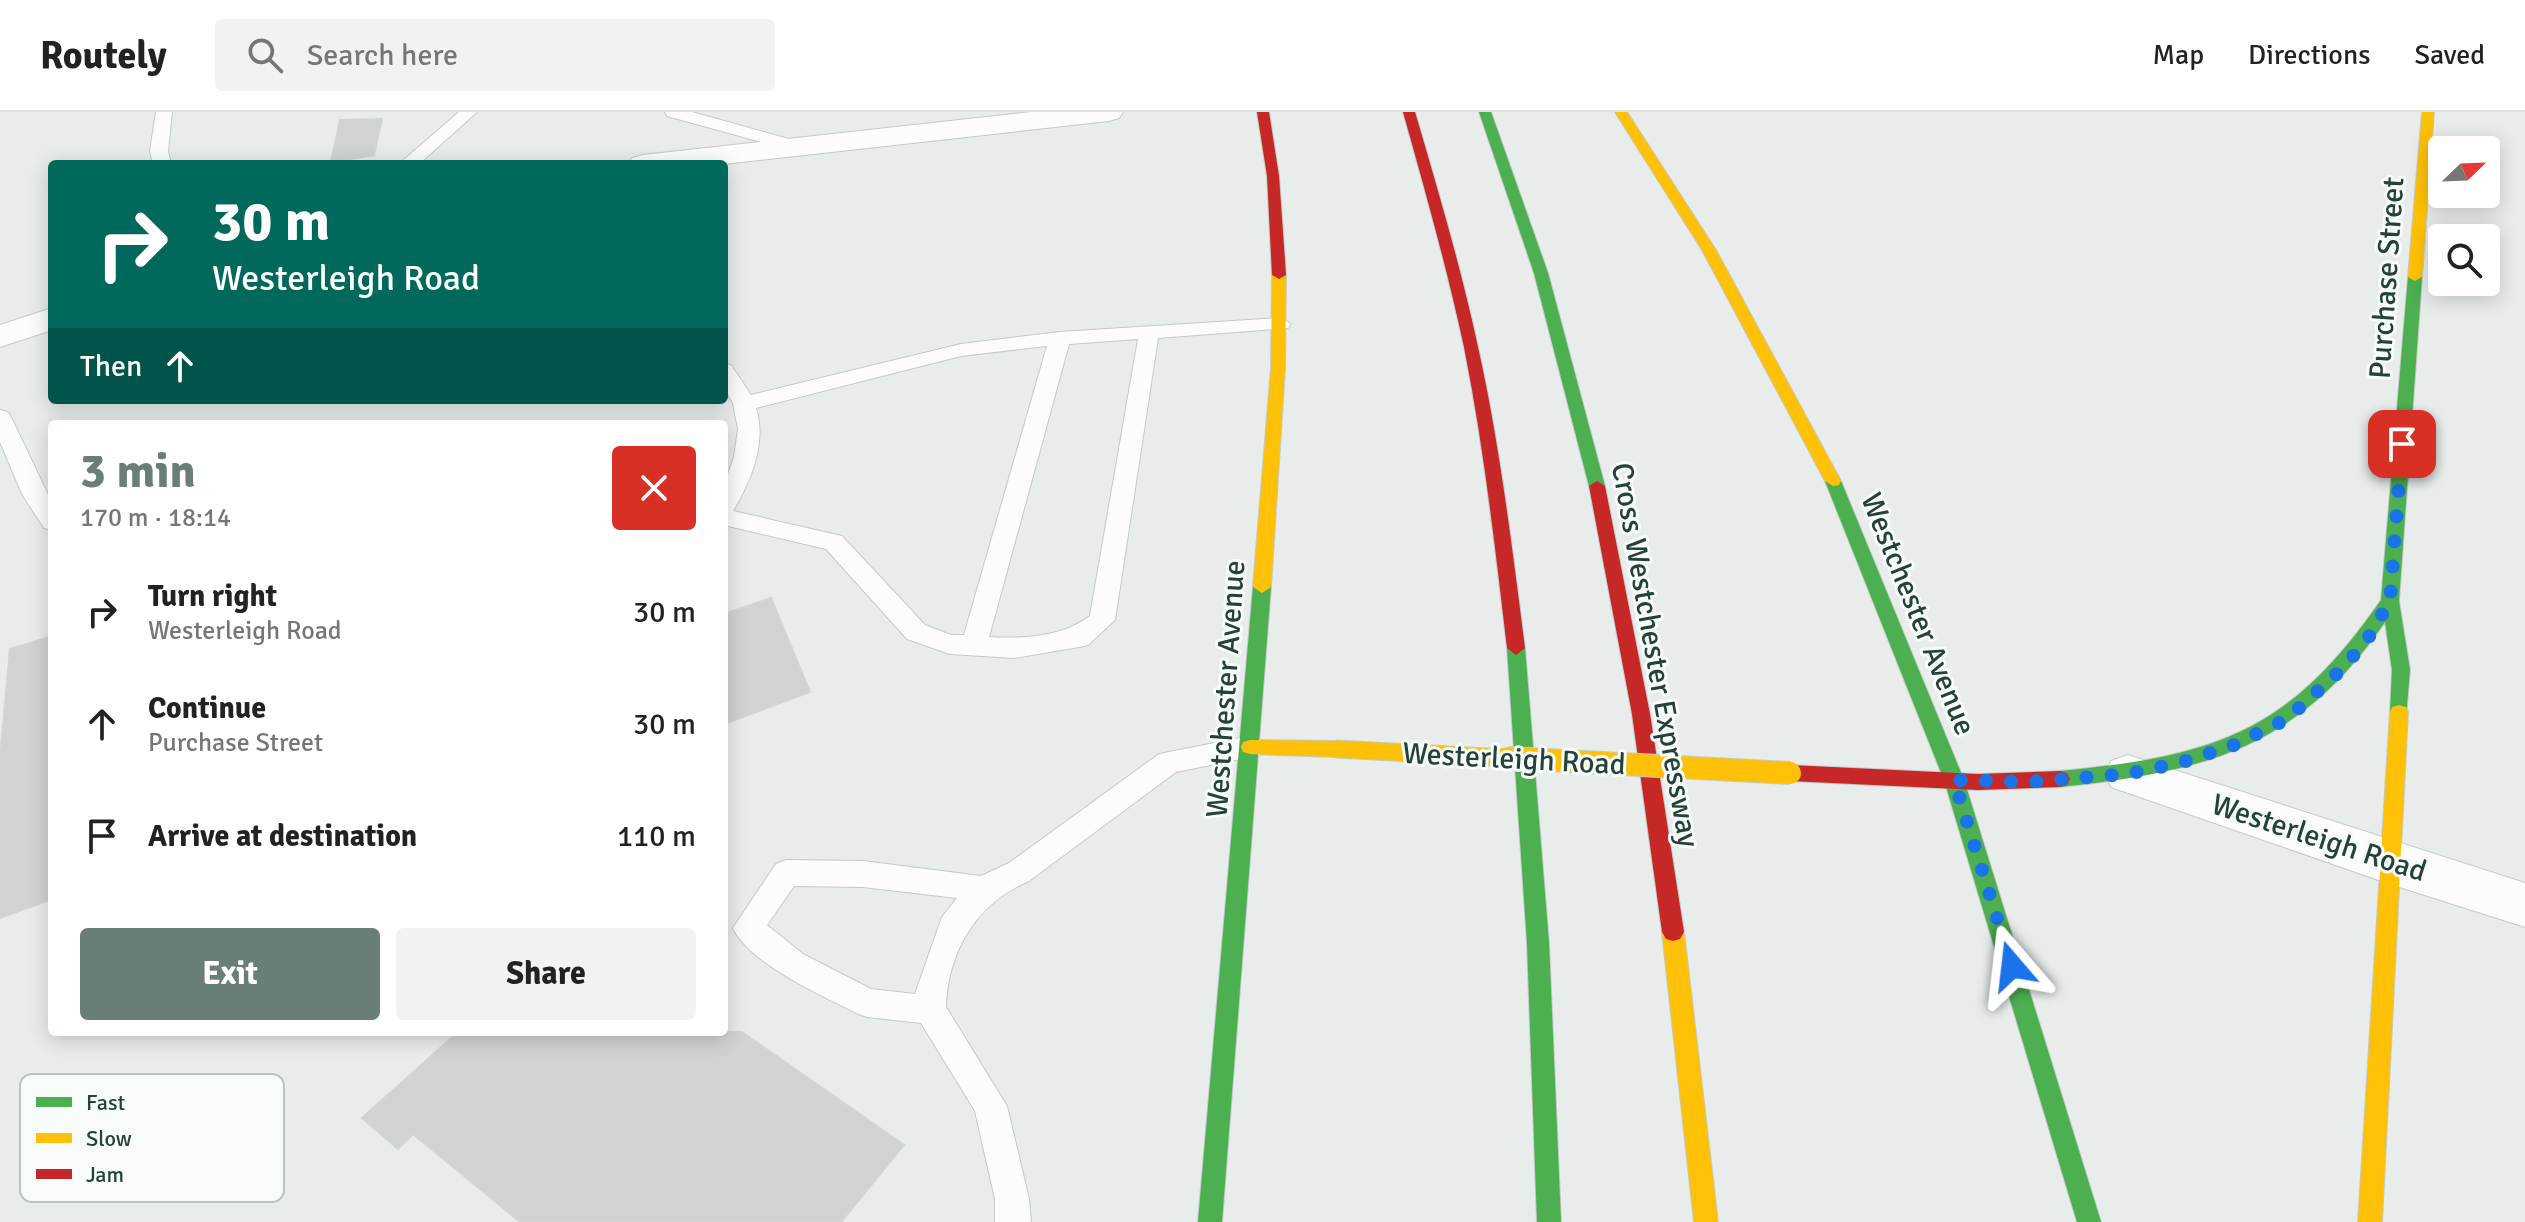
<!DOCTYPE html>
<html lang="en">
<head>
<meta charset="utf-8">
<style>
	:root { --surface:#fff; --page:#f2f2f2; --text:#222; --muted:#767676; --line:#e0e0e0; --accent:#697e78 }
	body { margin:0; font-family:Signika,sans-serif; background:var(--page); color:var(--text); height:100vh; display:flex; flex-direction:column; font-size:30px; white-space:nowrap }
	* { box-sizing:border-box; margin:0 }
	p { font-size:26px; color:var(--muted) }
	.icon { flex:none; width:44px; height:44px; fill:none; stroke:currentColor; stroke-width:2; stroke-linecap:round; stroke-linejoin:round }
	.map { position:relative; flex:1; overflow:hidden }
	.sheet { position:absolute; left:48px; top:308px; width:680px; height:616px; display:flex; flex-direction:column; background:var(--surface); border-radius:8px; box-shadow:0 4px 20px #0003 }
	.sheet>* { flex:none }
	.guide { position:absolute; left:48px; top:48px; width:680px; height:244px; border-radius:8px; box-shadow:0 4px 20px #0003; background:#00695c; color:#fff; overflow:hidden }
	.needle { width:52px; rotate:67deg }
	.buttons { position:absolute; left:2428px; top:24px; display:grid; gap:16px }
	.buttons a { display:grid; place-items:center; width:72px; height:72px; border-radius:8px; background:var(--surface); box-shadow:0 4px 20px #0003; font-size:40px }
	.pin { position:absolute; display:grid; place-items:center; width:68px; height:68px; color:#fff; margin:-34px; border-radius:16px; box-shadow:0 4px 12px #0006 }
	.me { position:absolute; width:88px; margin:-44px; rotate:343deg; stroke-linejoin:round; filter:drop-shadow(0 0 6px #0008) }
	.turn { display:flex; align-items:center; gap:28px; height:168px; padding:0 32px; font-size:36px }
	.turn .icon { width:104px; height:104px; stroke-width:2.5 }
	.turn b { display:block; font-size:56px; line-height:68px }
	.then { display:flex; align-items:center; height:76px; padding:0 32px; background:#0003; gap:16px; font-size:30px }
	.round { display:grid; place-items:center; flex:none; width:84px; height:84px; border-radius:8px; background:var(--page) }
	.summary { display:flex; align-items:center; justify-content:space-between; height:136px; padding:0 32px }
	h1 { font-size:48px; font-weight:700; line-height:60px; color:var(--accent) }
	.cta { display:flex; gap:16px; margin-top:auto; padding:16px 32px }
	.cta a { flex:1; height:92px; border-radius:8px; background:var(--accent); color:#fff; font-size:32px; font-weight:700; line-height:92px; text-align:center }
	.cta a+a { background:var(--page); color:var(--text) }
	ul { padding:0; list-style:none }
	li { display:flex; align-items:center; gap:24px; height:112px; padding:0 32px }
	li div { flex:1 }
	li b { display:block; font-size:30px }
	li em { font-style:normal }
	header { display:flex; align-items:center; gap:48px; box-sizing:border-box; height:112px; padding:0 40px; background:var(--surface); border-bottom:2px solid var(--line) }
	header strong { font-size:38px }
	nav { display:flex; gap:44px; margin-inline-start:auto; font-size:28px }
	.search { width:560px; height:72px; background:var(--page); display:flex; align-items:center; gap:20px; box-sizing:border-box; padding:0 28px; border-radius:8px; color:var(--muted); font-size:30px }
	.map>svg:first-child { display:block }
</style>
</head>
<body>
<header>
<strong>Routely</strong>
<div class="search"><svg class="icon" aria-label="search" viewBox="0 0 24 24"><circle cx="10" cy="10" r="6"/><path d="M15 15l6 6"/></svg>Search here</div>
<nav><a>Map</a><a>Directions</a><a>Saved</a></nav>
</header>
<div class="map">
<svg width="2525" height="1110" viewBox="0 0 2525 1110">
	<rect width="100%" height="100%" fill="#e8edeb"/>
	<path fill="#cfd4d2" stroke="#d1d6d4" stroke-width="2" d="M382,7L374,43L331,50L340,8Z
		M771,486L810,580L724,612V502Z
		M52,524V787L0,806V647L10,537Z
		M458,920H742L904,1033L841,1110H520L413,1022L398,1037L362,1006Z"/>
	<g fill="none" stroke-linecap="round" stroke-linejoin="round">
		<g stroke="#c5cac8" stroke-width="2">
			<path id="lane" d="M156,0H172L168,39L171,52H153L150,39Z
				M459,0H477L419,52H399Z
				M665,0H692L796,29L799,33L790,38L667,4Z
				M1281,206L1291,212L1288,216L1158,226L1115,508L1088,533L1079,535L1014,546L950,542L907,527L826,437L724,413V373L734,345L738,317L733,291L724,275V252L731,253L751,283L961,232L1060,220ZM1138,227L1090,504C1062,525 1024,527 989,525L1069,232ZM1047,234L964,523H951L925,513L842,424L733,399C751,369 767,331 756,296L961,244Z
				M0,298L8,300L11,305L52,391V418L44,416L22,382L0,330Z
				M1250,624L1260,627L1264,635L1260,643L1176,660L1029,769C977,791 948,838 946,895L1007,994L1029,1087L1031,1110H995V1087L975,999L921,911L867,905L856,901C821,883 750,852 733,816L776,752L786,748L863,749L981,764L1009,751L1159,642ZM794,774L863,775L957,786L942,805L915,882L871,877L803,842L767,813Z"/>
		</g>
		<g stroke="#c5cac8" stroke-width="2">
			<path id="street" d="M1031,0H1123L1119,6L1109,9L723,52H628L632,46L643,43Z
				M52,196V218L0,235V213Z
				M2128,643L2525,771V815L2390,772L2111,675L2105,662L2111,649Z"/>
		</g>
		<g stroke="#c3cbc8" stroke-width="2">
			<path id="fast" d="M1479,0H1491L1548,161L1605,374L1603,378L1597,379L1589,374L1534,161Z
				M2415,161L2422,165L2399,489L2410,558L2406,605H2392L2390,600L2392,558L2385,510C2299,636 2204,660 2060,675L2053,673L2050,667L2053,661L2060,659C2216,644 2289,621 2381,488L2408,165Z
				M1833,364L1841,369L1964,668L2101,1110H2077L1944,668L1825,369Z
				M1262,469L1271,475L1222,1110H1198L1253,475Z
				M1516,529L1525,536L1549,831L1561,1110H1537L1527,831L1507,536Z"/>
		</g>
		<g stroke="#c3cbc8" stroke-width="2">
			<path id="slow" d="M1615,0H1627L1716,138L1841,369L1839,373L1833,374L1825,369L1702,138Z
				M2422,0H2434L2422,165L2415,169L2408,165Z
				M1279,159L1286,163L1285,256L1271,475L1262,481L1253,475L1271,256L1272,163Z
				M2399,593L2406,595L2408,600L2382,1110H2358L2390,600L2392,595Z
				M1250,628L1336,629L1343,632L1345,637L1343,642L1336,645L1250,642L1243,640L1241,635L1243,630Z
				M1673,811L1680,813L1684,820L1718,1110H1694L1662,820L1666,813Z"/>
		</g>
		<g stroke="#c3cbc8" stroke-width="2">
			<path id="jam" d="M1257,0H1269L1279,64L1286,163L1279,167L1272,163L1267,64Z
				M1403,0H1415C1438,78 1461,156 1478,235C1500,334 1512,435 1525,536L1516,543L1507,536C1495,435 1484,335 1464,235C1447,156 1425,78 1403,0Z
				M1597,369L1605,374L1650,602L1684,820L1680,827L1673,829L1666,827L1662,820L1632,602L1589,374Z
				M1790,653L1978,662L2060,659L2067,661L2070,667L2067,673L2060,675L1978,678L1790,669L1783,666L1780,661L1783,656Z"/>
		</g>
		<use href="#lane" fill="#fcfcfc" fill-rule="evenodd"/>
		<use href="#street" fill="#fcfcfc" fill-rule="evenodd"/>
		<use href="#fast" fill="#4caf50" fill-rule="evenodd"/>
		<use href="#slow" fill="#ffc107" fill-rule="evenodd"/>
		<use href="#jam" fill="#c62828" fill-rule="evenodd"/>
		<g stroke="#c3cbc8" stroke-width="19" stroke-linecap="butt">
			<path id="slow-bridge-far1" d="M1336,637L1546,648"/>
		</g>
		<g stroke="#c3cbc8" stroke-width="24" stroke-linecap="butt">
			<path id="slow-bridge" d="M1508,646L1790,661"/>
		</g>
		<use href="#slow-bridge-far1" stroke="#ffc107" stroke-width="17"/>
		<use href="#slow-bridge" stroke="#ffc107" stroke-width="22"/>
	</g>
	<g fill="none" stroke-linecap="round" stroke-linejoin="round">
		<path stroke="#1a73e8" stroke-width="14" stroke-dasharray="0 25.2" d="M2012,854L1954,668L2028,670L2128,662L2183,650L2234,633L2287,607L2342,557L2367,528L2390,489L2402,332"/>
	</g>
	<g text-anchor="middle" dominant-baseline="central" stroke-width="6" stroke-linejoin="round" paint-order="stroke">
		<g font-size="30" fill="#24423a" stroke="#f7fbf9">
			<text transform="translate(2387 166) rotate(-86)">Purchase Street</text>
			<text transform="translate(1918 502) rotate(68)">Westchester Avenue</text>
			<text transform="translate(1655 543) rotate(80)">Cross Westchester Expressway</text>
			<text transform="translate(1226 577) rotate(-86)">Westchester Avenue</text>
			<text transform="translate(1514 647) rotate(3)">Westerleigh Road</text>
			<text transform="translate(2319 726) rotate(18)">Westerleigh Road</text>
		</g>
	</g>
	<rect x="20" y="962" width="264" height="128" rx="12" fill="#f7fbf9" stroke="#b8c4c0" stroke-width="2"/>
	<rect x="36" y="985" width="36" height="10" fill="#4caf50"/>
	<rect x="36" y="1021" width="36" height="10" fill="#ffc107"/>
	<rect x="36" y="1057" width="36" height="10" fill="#c62828"/>
	<g font-size="22" fill="#24423a">
		<text x="86" y="998">Fast</text>
		<text x="86" y="1034">Slow</text>
		<text x="86" y="1070">Jam</text>
	</g>
</svg>
<div class="buttons">
<a><svg class="needle" viewBox="-14 -14 28 28"><path d="M0-13l5 13h-10z" fill="#e53935"/><path d="M0 13l5-13h-10z" fill="#767676"/></svg></a>
<a><svg class="icon" aria-label="search" viewBox="0 0 24 24"><circle cx="10" cy="10" r="6"/><path d="M15 15l6 6"/></svg></a>
</div>
<div class="pin" style="left:2402px;top:332px;background:#d93025"><svg class="icon" aria-label="arrive" viewBox="0 0 24 24"><path d="M6 21V4h12l-3 4 3 4H6"/></svg></div>
<svg class="me" style="left:2012px;top:854px" viewBox="-20 -20 40 40"><path d="M0-17L14 15 0 8-14 15z" fill="#1a73e8" stroke="#fff" stroke-width="4"/></svg>
<div class="guide">
<div class="turn"><svg class="icon" aria-label="right" viewBox="0 0 24 24"><path d="M7 20v-9h11M14 6l5 5-5 5"/></svg><div><b>30 m</b>Westerleigh Road</div></div>
<div class="then">Then<svg class="icon" aria-label="ahead" viewBox="0 0 24 24"><path d="M12 20V5M6 11l6-6 6 6"/></svg></div>
</div>
<section class="sheet">
<div class="summary"><div><h1>3 min</h1><p>170 m · 18:14</p></div><a class="round" style="background:#d93025;color:#fff"><svg class="icon" aria-label="close" viewBox="0 0 24 24"><path d="M6 6l12 12M18 6L6 18"/></svg></a></div>
<ul>
<li><svg class="icon" aria-label="right" viewBox="0 0 24 24"><path d="M7 20v-9h11M14 6l5 5-5 5"/></svg><div><b>Turn right</b><p>Westerleigh Road</p></div><em>30 m</em></li>
<li><svg class="icon" aria-label="ahead" viewBox="0 0 24 24"><path d="M12 20V5M6 11l6-6 6 6"/></svg><div><b>Continue</b><p>Purchase Street</p></div><em>30 m</em></li>
<li><svg class="icon" aria-label="arrive" viewBox="0 0 24 24"><path d="M6 21V4h12l-3 4 3 4H6"/></svg><div><b>Arrive at destination</b></div><em>110 m</em></li>
</ul>
<div class="cta"><a>Exit</a><a>Share</a></div>
</section>
</div>
</body>
</html>
